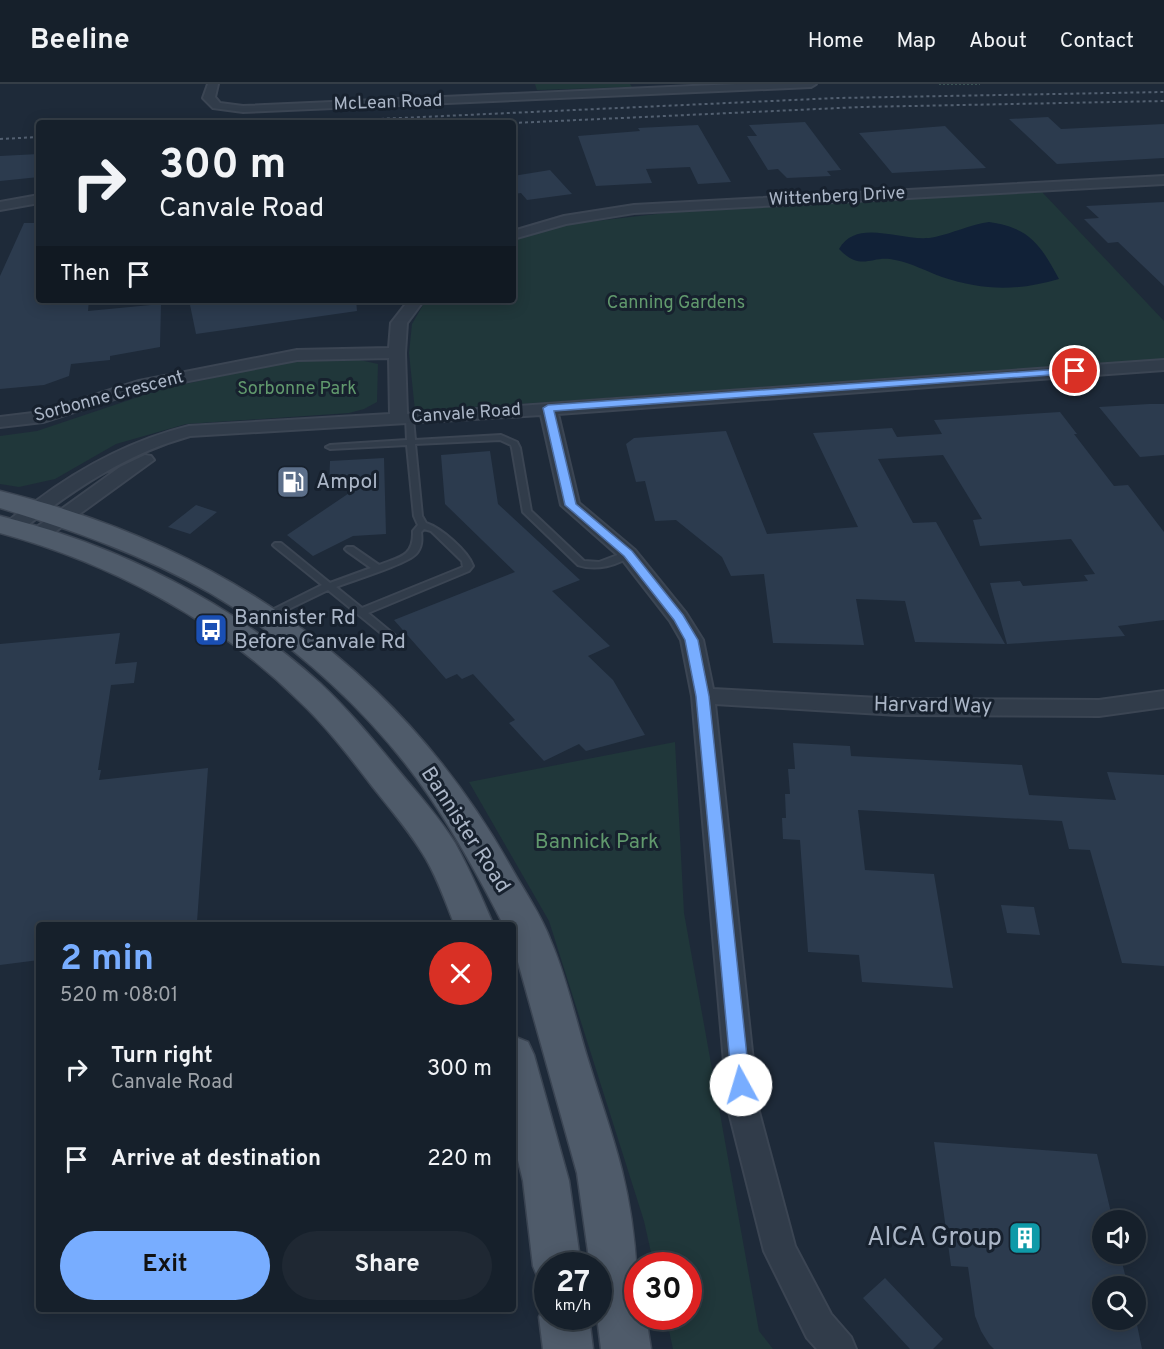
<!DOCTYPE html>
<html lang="en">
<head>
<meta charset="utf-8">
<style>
	:root { --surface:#16202b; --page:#1f2833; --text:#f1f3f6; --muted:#9ea3a9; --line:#353e47; --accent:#78adff }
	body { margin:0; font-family:Overpass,sans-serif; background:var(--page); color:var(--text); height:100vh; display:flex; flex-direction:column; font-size:22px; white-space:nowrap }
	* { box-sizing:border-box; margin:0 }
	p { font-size:20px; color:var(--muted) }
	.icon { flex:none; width:33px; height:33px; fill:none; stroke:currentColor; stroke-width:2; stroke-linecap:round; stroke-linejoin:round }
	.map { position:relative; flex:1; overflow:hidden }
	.panel { position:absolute; left:36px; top:838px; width:480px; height:390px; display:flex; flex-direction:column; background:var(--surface); border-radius:6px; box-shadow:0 3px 15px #0003,0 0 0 2px var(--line) }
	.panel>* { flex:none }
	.guide { position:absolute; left:36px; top:36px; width:480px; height:183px; border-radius:6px; box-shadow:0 3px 15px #0003,0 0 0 2px var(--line); background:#16202b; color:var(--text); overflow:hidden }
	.controls { position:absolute; left:1092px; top:1126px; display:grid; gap:12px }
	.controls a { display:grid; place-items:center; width:54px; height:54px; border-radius:50%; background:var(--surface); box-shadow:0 3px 15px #0003,0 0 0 2px var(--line); font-size:30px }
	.speed { position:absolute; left:534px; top:1168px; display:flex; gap:12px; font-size:30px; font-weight:700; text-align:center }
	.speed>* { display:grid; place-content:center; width:78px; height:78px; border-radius:50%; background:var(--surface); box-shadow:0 3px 15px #0003,0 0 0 2px var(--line); line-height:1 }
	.speed small { font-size:15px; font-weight:400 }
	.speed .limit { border:9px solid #d22; background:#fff; color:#111 }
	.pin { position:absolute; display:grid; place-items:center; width:51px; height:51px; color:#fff; margin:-26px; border:3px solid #fff; border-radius:50%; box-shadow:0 2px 6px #0007 }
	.me { position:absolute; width:66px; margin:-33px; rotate:354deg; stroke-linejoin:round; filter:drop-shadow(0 0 4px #0008) }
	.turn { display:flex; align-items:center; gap:21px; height:126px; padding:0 24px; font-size:27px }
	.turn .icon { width:78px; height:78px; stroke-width:2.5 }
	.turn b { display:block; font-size:42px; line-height:51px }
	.then { display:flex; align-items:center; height:57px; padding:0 24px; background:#0003; gap:12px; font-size:22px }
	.round { display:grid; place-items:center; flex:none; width:63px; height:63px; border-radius:32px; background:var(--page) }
	.overview { display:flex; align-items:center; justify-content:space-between; height:102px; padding:0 24px }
	h1 { font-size:36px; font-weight:700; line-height:45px; color:var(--accent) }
	.action { display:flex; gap:12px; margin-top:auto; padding:12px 24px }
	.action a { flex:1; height:69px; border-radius:36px; background:var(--accent); color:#111; font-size:24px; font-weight:700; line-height:69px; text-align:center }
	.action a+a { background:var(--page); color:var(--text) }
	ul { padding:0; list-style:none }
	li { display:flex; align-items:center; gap:18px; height:90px; padding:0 24px }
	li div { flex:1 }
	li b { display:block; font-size:22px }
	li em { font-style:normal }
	header { display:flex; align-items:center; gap:36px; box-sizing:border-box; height:84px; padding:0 30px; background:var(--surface); border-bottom:2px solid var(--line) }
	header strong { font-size:28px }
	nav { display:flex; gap:33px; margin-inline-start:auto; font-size:21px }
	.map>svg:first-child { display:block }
</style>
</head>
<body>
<header>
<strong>Beeline</strong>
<nav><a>Home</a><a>Map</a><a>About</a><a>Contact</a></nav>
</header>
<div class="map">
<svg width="1164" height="1265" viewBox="0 0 1164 1265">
	<rect width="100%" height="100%" fill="#1e2a39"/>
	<path fill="#20373a" d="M535,0H630L632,3L537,6Z
		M1042,108L1164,237V276L415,327L409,269L412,240L426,216H513V156L561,141L674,128Z
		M360,276L378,280L377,318L364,325L349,329L186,340L116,360L55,395L19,403L0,400V352L37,347L162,305L292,277Z
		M675,658L684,829L759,1247L773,1265H673L666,1233H688V1182H654L644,1137L549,837L469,698Z"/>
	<path fill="#112137" d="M989,138C1030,144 1040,160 1059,195C1018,207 984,207 942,193C926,187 911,179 895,176C872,170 862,189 839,165C858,132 904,160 935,153C953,149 969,141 989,138Z"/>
	<path fill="#2c3b4e" d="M1048,33L1061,45L1164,40V74L1057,80L1009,35Z
		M805,38L841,86L827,87L831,92L787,94L778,85L768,86L747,52H757L749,41Z
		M698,41L731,98L698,100L690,83L646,85L652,99L596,102L578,52L640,47L638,44Z
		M945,42L986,84L892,89L859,49Z
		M39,70V93L0,97V72Z
		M550,86L572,110L527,116L521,109L513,110V92Z
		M1164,118V202L1118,158L1108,159L1084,135L1099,134L1086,122Z
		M24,139H39V216H89L88,227L161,220L160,263L110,272V276L71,280L69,292L44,301L0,305V192Z
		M189,216H356L357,227L196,250Z
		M1149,320H1164V371L1140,373L1099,323Z
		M1060,328L1077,350H1074L1114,402L1128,401L1164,448V536L1118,542L1125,552L1007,560L990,499L1020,497L1023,502L1088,497L1084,491L1095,490L1071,455L980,462L973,436L982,435L943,371L878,375L913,439L936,438L1005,560L915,558L905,517L856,515L864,561L773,559L764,490L731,492L722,473L676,436L655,437L645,397L636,398L626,360L634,354L726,347L767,450L858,443L813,349L892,344L897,353L942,350L934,336Z
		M490,367L498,420L580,496L552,507L610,562L588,572L613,596L645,651L586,667L579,660L544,677L509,639L515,636L473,590L462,595L457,590L446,595L394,536L515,488L445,420L441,371Z
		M384,374L386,450L353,452L313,472L287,451L364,399L329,402L330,377Z
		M196,421L217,428L190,450L168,443Z
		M120,549L115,580L137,578L134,599L111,601L98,686H101L99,696L208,684L197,838L171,842H39V876L0,881V560Z
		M793,659L850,662L851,672L1022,681L1029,711L1116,716L1107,688L1164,691V882L1122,879L1090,766L1069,765L1062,737L858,726L865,786L934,790L953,904L862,898L859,871L808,868L800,756L783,755L782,734H786L785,710H790L788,685H795Z
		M1001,821L1034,823L1040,851L1007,849Z
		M934,1058L1097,1070L1113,1137H1102V1170H1120L1128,1203H1102V1236H1136L1142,1265H994L989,1260L981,1247L975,1232L968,1183L951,1182Z
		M885,1194L943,1255L933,1265H910L863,1214Z"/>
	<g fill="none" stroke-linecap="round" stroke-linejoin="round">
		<g stroke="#3b4553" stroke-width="4">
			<path id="lane" d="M406,333H412L413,335L415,356L501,351L517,358L520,364L531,427L584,477L599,478L628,467L633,470C618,482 596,487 578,481L523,428L512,364L511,361L500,356L415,360L422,432L426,439C441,444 468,467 473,482L469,487L368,529L403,558L405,560L403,562H397L328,506L268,535H262L260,533L262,531L322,501L275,463L273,461L275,459H281L330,499L371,484L347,467L345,465L347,463H353L379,481C399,473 414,473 413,447L418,441L414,432L407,361L330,365L326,363L330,361L407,356ZM424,445L431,447L462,477L463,483L362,524L336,503C351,497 407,480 416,470C422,463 422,456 421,448Z"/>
		</g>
		<g stroke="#3b4553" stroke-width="4">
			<path id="street" d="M208,0H218L215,13L220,19L243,22L737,0H816L811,3L243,28L213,24L203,14Z
				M1164,92V100L634,129L566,140L513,155V147L564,132L634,121Z
				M39,111V119L0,126V118Z
				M409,216H424L407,239L405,269L407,330L1164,276V286L558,330L579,419L635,466L686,529L703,556L713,605L898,615L1099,616L1164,607V623L1099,632L898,631L715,620L758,1024L795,1162L831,1230L851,1253L856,1265H817L807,1254L764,1167L728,1024L692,612L681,556L670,537L621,474L561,421L541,331L190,352C125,370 73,406 20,447H6L3,443C11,432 25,425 36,417C83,382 132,356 189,342L390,330L389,274L297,276L142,306L43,338L0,343V333L41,328L139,297L297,266L389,264L391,239Z
				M145,371L151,372L154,376L45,455H31L28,451L31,447L120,383Z"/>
		</g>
		<g stroke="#3b4553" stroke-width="3">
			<path id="primary" d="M0,407C222,462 400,584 512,785C525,808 541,831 550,855C567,894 576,938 589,979C600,1015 613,1051 622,1087C634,1135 638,1184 638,1233H646L651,1265H601L597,1233H598V1182H590L577,1089L513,860V842H504C481,797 457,753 429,712C375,632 293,558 210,509C144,471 72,446 0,424Z
				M0,432C118,461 229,517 320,599C349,626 374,657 399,687C418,710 439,733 455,759C470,786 482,814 494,842H455C446,819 438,796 426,775C411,749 391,726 372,702C349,672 326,642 298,616C216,535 110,479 0,449Z
				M513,952L528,958L534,971L569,1097L581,1182H548V1202L540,1199L533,1182L523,1097L513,1056Z
				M548,1215V1233H589L593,1265H543L539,1233Z"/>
		</g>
		<path stroke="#385153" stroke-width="2" stroke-dasharray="2 2" stroke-linecap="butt" d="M939,0H980"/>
		<use href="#lane" fill="#313c4a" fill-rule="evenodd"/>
		<use href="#street" fill="#313c4a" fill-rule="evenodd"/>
		<use href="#primary" fill="#4f5b6a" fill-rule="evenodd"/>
		<path stroke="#536071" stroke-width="2" stroke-dasharray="3 3" stroke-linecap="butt" d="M291,39L837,14L1164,8
			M513,39L861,23L1164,17
			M0,55L39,53"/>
	</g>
	<path fill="#78adff" stroke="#4e70a6" stroke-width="1.5" d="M1075,284L1078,285V289L554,327L576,420L632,467L683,531L698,556L709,612L750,1001L747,1007L741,1009L735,1007L732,1001L696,612L685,556L674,536L624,472L565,421L543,324L548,321Z"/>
	<defs>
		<g id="fuel-square" transform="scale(1.725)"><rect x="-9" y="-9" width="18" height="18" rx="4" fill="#5c6f8a" stroke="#17212e"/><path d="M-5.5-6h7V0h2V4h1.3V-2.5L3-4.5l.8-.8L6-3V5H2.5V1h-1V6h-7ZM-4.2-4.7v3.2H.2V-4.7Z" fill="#fff"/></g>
		<g id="bus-square" transform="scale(1.725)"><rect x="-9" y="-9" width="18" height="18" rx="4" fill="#1a4fb4" stroke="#17212e"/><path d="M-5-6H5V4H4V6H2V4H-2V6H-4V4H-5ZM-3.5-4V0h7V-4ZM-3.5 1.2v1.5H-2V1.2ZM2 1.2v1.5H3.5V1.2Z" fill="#fff"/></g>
		<g id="building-square" transform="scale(1.725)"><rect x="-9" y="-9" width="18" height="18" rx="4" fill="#0f9aa8" stroke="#17212e"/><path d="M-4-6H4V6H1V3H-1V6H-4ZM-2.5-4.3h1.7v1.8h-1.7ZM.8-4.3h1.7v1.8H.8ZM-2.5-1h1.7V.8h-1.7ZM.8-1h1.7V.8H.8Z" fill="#fff"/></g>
	</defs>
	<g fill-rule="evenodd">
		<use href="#fuel-square" x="293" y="398"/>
		<use href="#bus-square" x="211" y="546"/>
		<use href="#building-square" x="1025" y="1154"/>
	</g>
	<g text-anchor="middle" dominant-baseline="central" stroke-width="6" stroke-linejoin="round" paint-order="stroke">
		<g font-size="18" fill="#abb6c7" stroke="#17212e">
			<text transform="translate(388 19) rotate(-2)">McLean Road</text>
			<text transform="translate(837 113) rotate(-3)">Wittenberg Drive</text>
			<text transform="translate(109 313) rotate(-15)">Sorbonne Crescent</text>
			<text transform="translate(466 330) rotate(-4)">Canvale Road</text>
		</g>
		<g font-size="18" fill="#61996d" stroke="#17212e">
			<text x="676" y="219">Canning Gardens</text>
			<text x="297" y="305">Sorbonne Park</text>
		</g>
		<g font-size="21" fill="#abb6c7" stroke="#17212e" text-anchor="start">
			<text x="316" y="398">Ampol</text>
			<text x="234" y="534">Bannister Rd<tspan x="234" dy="24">Before Canvale Rd</tspan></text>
		</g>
		<g font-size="21" fill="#abb6c7" stroke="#17212e">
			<text transform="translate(933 622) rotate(1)">Harvard Way</text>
			<text transform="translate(465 746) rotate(57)">Bannister Road</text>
		</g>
		<g font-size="21" fill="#61996d" stroke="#17212e">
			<text x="597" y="758">Bannick Park</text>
		</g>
		<g font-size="26" fill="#abb6c7" stroke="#17212e" text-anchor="end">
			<text x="1002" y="1154">AICA Group</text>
		</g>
	</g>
</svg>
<div class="controls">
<a><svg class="icon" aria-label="sound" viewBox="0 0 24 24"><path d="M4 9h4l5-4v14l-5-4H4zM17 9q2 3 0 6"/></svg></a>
<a><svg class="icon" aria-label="search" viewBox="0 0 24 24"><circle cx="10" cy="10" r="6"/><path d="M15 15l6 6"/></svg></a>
</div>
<div class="speed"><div>27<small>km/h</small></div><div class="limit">30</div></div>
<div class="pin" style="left:1075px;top:287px;background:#d93025"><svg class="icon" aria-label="arrive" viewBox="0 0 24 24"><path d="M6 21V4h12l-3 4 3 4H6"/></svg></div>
<svg class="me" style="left:741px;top:1001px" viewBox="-20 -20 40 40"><circle r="19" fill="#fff"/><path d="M0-13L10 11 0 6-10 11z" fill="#78adff"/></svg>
<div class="guide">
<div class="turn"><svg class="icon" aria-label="right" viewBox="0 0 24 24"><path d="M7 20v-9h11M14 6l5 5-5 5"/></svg><div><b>300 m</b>Canvale Road</div></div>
<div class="then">Then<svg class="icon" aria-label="arrive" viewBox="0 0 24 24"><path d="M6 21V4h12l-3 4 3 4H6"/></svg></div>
</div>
<section class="panel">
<div class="overview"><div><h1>2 min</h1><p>520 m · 08:01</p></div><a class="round" style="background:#d93025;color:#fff"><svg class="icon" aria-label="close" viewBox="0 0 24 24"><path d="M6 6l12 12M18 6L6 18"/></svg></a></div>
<ul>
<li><svg class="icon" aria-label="right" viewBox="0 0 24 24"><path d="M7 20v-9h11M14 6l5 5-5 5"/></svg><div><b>Turn right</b><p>Canvale Road</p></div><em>300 m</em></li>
<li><svg class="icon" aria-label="arrive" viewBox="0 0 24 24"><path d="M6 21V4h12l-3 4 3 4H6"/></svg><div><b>Arrive at destination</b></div><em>220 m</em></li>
</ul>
<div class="action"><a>Exit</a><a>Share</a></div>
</section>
</div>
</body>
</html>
